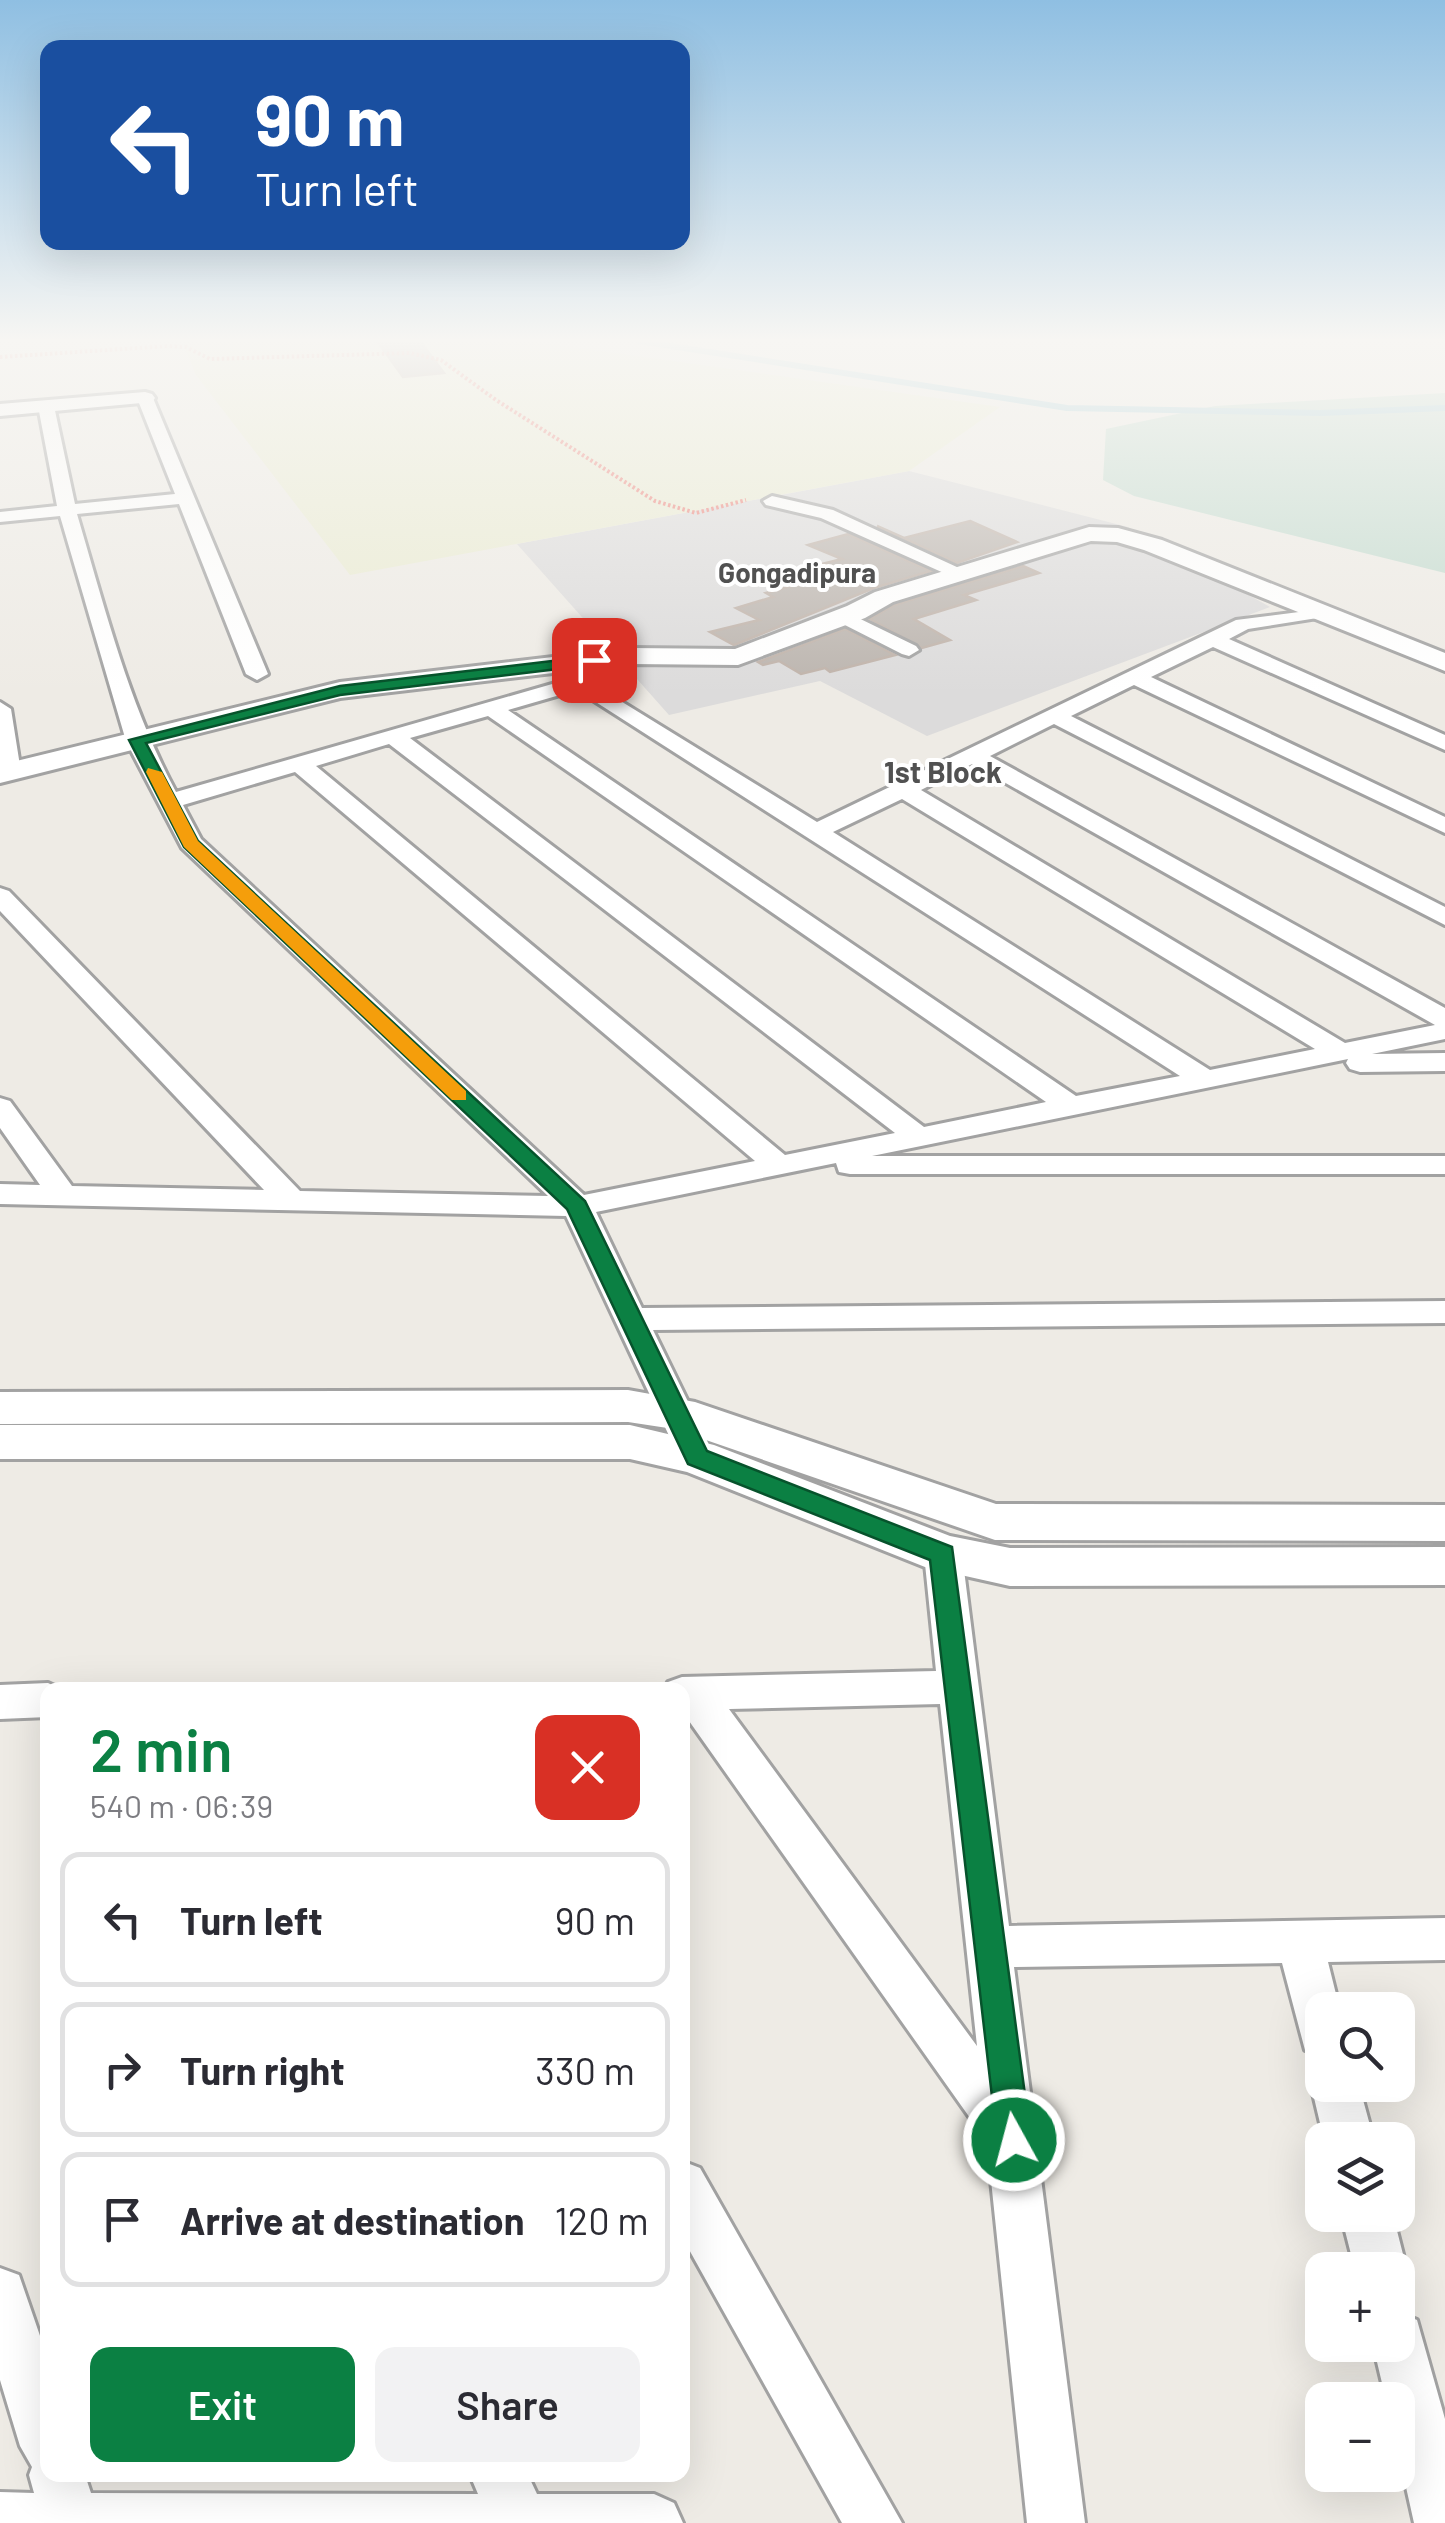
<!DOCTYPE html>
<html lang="en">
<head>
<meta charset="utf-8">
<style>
	:root { --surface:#fff; --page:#f2f2f3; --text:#2b2b33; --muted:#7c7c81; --line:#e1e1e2; --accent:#0b8043 }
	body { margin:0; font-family:Barlow,sans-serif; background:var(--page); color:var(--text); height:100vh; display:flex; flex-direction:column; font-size:38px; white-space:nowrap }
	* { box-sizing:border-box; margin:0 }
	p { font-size:32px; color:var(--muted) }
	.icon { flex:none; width:55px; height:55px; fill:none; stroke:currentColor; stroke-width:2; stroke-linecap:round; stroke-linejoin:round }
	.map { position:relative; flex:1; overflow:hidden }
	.panel { position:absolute; left:40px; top:1682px; width:650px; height:800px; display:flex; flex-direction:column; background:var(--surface); border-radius:20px; box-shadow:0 10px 40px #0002 }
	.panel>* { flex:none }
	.hud { position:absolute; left:40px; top:40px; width:650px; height:210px; border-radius:20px; box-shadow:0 10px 40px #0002; background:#1a4fa0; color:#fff; overflow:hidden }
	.fabs { position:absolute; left:1305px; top:1992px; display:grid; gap:20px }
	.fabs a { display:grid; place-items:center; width:110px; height:110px; border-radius:20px; background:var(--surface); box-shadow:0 10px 40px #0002; font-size:50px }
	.pin { position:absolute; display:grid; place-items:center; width:85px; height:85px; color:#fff; margin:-42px; border-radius:20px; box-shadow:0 5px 15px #0006 }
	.me { position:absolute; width:110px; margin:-55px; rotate:353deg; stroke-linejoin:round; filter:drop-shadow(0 0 8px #0008) }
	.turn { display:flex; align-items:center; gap:35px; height:210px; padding:0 50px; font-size:45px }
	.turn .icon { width:130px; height:130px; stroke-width:2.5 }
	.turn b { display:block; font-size:70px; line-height:85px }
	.round { display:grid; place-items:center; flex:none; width:105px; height:105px; border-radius:20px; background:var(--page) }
	.overview { display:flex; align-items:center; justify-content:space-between; height:170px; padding:0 50px }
	h1 { font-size:60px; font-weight:600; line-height:75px; color:var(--accent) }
	.action { display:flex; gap:20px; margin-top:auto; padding:20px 50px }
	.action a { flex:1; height:115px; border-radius:20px; background:var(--accent); color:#fff; font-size:40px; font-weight:600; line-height:115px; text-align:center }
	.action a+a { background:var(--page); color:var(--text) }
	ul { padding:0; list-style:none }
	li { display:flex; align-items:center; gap:30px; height:135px; margin:0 20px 15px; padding:0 30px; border:5px solid var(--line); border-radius:20px }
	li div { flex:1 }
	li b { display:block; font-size:38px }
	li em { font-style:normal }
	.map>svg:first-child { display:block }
</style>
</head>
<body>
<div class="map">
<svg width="1445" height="2523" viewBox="0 0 1445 2523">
	<rect width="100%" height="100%" fill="#eeebe5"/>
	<path fill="#dcdbdb" d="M909,471L1128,527L1270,607L927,736L820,681L669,715L517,544Z"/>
	<path fill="#eaebd2" d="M182,341H530L1000,407L909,471L350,575L196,375Z"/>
	<path fill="#c4dbcf" d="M1445,393V573L1134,496L1103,480L1106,429L1215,406Z"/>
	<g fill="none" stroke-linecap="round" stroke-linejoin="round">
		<path stroke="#a9cfd8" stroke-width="6" d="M639,341L1067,408L1320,413L1445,408"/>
	</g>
	<path fill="#bbb4ae" stroke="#bfb2a9" stroke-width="2.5" d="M377,341H420L444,373L403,377Z
		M970,521L1017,542L957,563L877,526L904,538Z
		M848,534L931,571L874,588L734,645L710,632L759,620L736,608L773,597L766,593L836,574L818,565L842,559L808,545Z
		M1023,566L1039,573L964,595L976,600L914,619L950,640L922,648L870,619L894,605Z
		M845,629L895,655L830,672L825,668L801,674L779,661L763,665L758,662Z"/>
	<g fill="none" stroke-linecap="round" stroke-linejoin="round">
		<g stroke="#a2a2a2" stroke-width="6">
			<path id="minor" d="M145,393L153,398L268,674L257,680L246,674L179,504L77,514C105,609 129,705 176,792L580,676L817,822L1236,620L1330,608V616L1248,629L1229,639L1445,735V750L1213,647L1151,677L1445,817V833L1134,685L1071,716L1445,907V925L1054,724L990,756L1445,1008V1039L1372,1054L1445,1053V1071L1360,1072L1350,1069L1346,1063L1348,1059L872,1156H1445V1174H850L839,1172L836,1163L596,1212L642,1308L1445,1301V1323L653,1330L715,1457L710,1466L697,1470L684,1466L679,1457L566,1216L0,1204V1184L40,1185L0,1128V1098L10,1101L72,1186L264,1190L0,911V888L9,891L300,1191L548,1196L182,848L126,741L60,516L0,522V512L57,506L38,406L46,401L54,406L75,504L175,494L137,398ZM577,690L1180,1076L1076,1096L508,710ZM488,716L1046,1102L924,1127L410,738ZM389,744L895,1133L785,1155L316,766ZM972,764L1435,1025L1345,1043L921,790ZM295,772L755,1161L584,1195L201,839L183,805ZM902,799L1315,1049L1210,1070L833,832Z
				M772,496L833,510L972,574L969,578H955L821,518L766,505L763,501Z
				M844,611L916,646L919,650L909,656L902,654L837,621V613Z
				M0,702L11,709L21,772L10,779L0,774Z
				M943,1540L957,1544L962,1554L1009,1926L1445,1918V1960L1328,1962L1340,2010H1322V2056L1305,2050L1282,1963L1014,1967L1085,2523H1027L987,2142L682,1711V1690H664L668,1682L682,1677L936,1671L924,1554L929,1544ZM940,1704L977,2046L729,1709Z
				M48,1683L63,1690H48V1717L0,1719V1685Z
				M1322,2067V2085H1359L1374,2140H1324L1311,2085Z
				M682,2161L700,2168L902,2523H842L682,2237Z
				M1341,2215H1393L1407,2270L1399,2288L1398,2270H1355Z
				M0,2268L19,2275L48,2359V2475H85L91,2493L478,2494L470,2475H528L537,2494H654L674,2503L683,2523H0V2492L34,2493L29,2475L32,2467L20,2446L0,2380Z
				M1398,2312L1417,2320L1445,2419V2523H1414L1398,2451V2400H1386L1373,2345H1398Z"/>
		</g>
		<g stroke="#a2a2a2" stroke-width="6">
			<path id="tertiary" d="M145,392L152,394L155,398L152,402L0,416V404Z
				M1089,527L1118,528L1162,540L1445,653V671L1144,550L1117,542L1091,541L893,602L865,618L738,665L630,664L340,698L0,783V765L340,682L630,648L735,649L847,606L875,592Z
				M628,1390L695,1402L996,1504L1445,1505V1541L995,1540L674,1429L628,1422L0,1424V1392Z
				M0,1425H630L714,1445L950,1536L1010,1548L1445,1547V1585L1010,1586L925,1567L687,1472L630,1459H0Z"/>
		</g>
		<path stroke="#ed8077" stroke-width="4" stroke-dasharray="2.5 2.5" stroke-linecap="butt" d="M0,357L168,346L186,347L210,359L410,353L441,360L496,400L655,501L696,513L746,500"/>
		<use href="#minor" fill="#fff" fill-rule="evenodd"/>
		<use href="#tertiary" fill="#fff" fill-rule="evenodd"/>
	</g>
	<linearGradient id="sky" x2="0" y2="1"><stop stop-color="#8fbfe2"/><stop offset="0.49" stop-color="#f7f6f3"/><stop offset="1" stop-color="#f7f6f3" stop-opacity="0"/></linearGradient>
	<rect width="1445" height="694" fill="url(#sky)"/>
	<path fill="#0b8043" stroke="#07532c" stroke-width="2.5" d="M594,656L601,660L599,664L340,695L146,743L198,841L585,1201L707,1451L952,1547L1031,2140L1026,2152L1014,2157L1002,2152L997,2140L930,1560L688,1464L567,1209L184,847L129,740L340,686Z"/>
	<path fill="#f59e0b" d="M148,768L162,772L198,841L466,1091V1100H452L184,847L146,772Z"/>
	<g text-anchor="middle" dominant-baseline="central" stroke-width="8" stroke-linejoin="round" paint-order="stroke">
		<g font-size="28" font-weight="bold" fill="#515151" stroke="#fff">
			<text x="797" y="572">Gongadipura</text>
		</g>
		<g font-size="30" font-weight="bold" fill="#515151" stroke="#fff">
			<text x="943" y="771">1st Block</text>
		</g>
	</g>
</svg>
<div class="fabs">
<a><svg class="icon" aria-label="search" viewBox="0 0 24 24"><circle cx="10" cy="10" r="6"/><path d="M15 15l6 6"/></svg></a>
<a><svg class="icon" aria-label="layers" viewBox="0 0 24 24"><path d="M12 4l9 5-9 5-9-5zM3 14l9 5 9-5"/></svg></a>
<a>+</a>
<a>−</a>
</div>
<div class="pin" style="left:594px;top:660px;background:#d93025"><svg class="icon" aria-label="arrive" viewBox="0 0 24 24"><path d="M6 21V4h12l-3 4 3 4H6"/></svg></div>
<svg class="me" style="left:1014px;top:2140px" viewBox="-20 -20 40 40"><circle r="17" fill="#0b8043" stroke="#fff" stroke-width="3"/><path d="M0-11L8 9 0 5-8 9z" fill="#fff"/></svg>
<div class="hud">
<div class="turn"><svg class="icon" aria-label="left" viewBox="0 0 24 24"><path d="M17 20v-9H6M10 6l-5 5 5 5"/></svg><div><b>90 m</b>Turn left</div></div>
</div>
<section class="panel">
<div class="overview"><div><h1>2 min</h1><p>540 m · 06:39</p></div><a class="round" style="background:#d93025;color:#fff"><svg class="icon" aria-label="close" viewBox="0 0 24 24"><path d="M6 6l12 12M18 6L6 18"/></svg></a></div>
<ul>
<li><svg class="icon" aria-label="left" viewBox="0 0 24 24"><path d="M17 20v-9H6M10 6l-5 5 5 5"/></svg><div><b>Turn left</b></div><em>90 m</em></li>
<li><svg class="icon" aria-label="right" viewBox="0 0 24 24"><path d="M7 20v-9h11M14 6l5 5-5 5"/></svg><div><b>Turn right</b></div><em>330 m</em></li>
<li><svg class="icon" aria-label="arrive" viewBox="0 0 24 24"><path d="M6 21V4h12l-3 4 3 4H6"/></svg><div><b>Arrive at destination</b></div><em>120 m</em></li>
</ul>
<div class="action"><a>Exit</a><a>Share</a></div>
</section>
</div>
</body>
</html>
